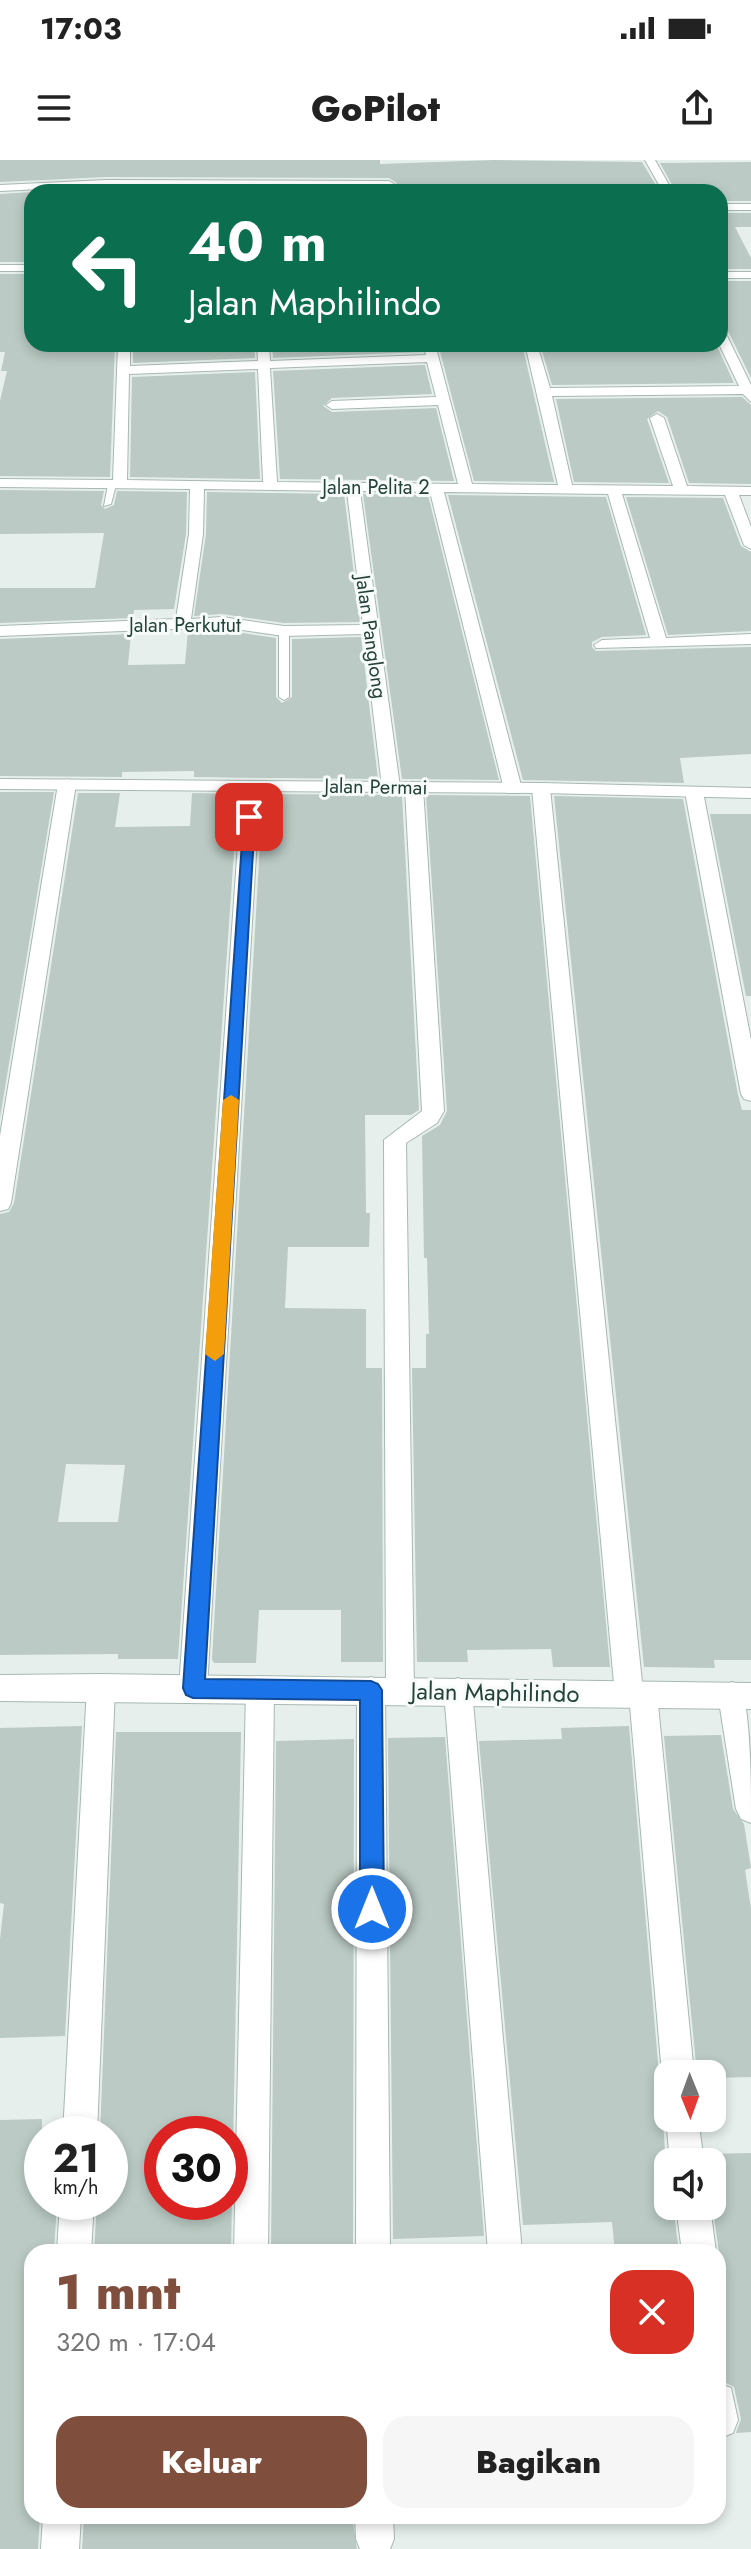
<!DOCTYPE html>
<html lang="id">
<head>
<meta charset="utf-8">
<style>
	:root { --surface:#fff; --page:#f6f6f6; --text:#222; --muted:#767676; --accent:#804e3d }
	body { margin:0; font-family:Jost,sans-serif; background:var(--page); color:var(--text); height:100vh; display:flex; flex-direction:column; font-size:30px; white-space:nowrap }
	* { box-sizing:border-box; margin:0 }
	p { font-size:26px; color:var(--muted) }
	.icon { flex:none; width:44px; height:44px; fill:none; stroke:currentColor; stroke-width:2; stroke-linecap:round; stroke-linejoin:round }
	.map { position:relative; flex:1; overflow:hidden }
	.sheet { position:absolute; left:24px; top:2084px; width:702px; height:280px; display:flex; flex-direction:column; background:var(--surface); border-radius:24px; box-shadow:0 4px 12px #0003 }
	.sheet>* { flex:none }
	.top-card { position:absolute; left:24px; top:24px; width:704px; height:168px; border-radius:24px; box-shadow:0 4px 12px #0003; background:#0b6e4f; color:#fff; overflow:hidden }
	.needle { width:52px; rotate:179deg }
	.fabs { position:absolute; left:654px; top:1900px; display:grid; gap:16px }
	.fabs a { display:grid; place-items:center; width:72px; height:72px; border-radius:16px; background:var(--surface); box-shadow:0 4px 12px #0003; font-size:40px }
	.speed { position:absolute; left:24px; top:1956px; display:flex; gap:16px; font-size:40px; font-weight:700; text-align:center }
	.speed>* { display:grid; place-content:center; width:104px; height:104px; border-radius:50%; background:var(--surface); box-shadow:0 4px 12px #0003; line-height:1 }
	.speed small { font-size:20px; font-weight:400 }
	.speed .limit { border:12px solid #d22; background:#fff; color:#111 }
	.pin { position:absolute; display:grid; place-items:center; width:68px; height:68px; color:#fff; margin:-34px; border-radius:16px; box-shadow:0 4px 12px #0006 }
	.me { position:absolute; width:88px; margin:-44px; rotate:0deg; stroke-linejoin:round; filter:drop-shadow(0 0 6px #0008) }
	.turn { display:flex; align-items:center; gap:28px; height:168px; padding:0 32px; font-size:36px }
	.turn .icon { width:104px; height:104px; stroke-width:2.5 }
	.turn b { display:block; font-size:56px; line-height:68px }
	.round { display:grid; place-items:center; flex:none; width:84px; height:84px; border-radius:24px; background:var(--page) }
	.headline { display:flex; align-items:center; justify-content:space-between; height:136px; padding:0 32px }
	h1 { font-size:48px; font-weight:800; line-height:60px; color:var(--accent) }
	.action { display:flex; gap:16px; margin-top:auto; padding:16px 32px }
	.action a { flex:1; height:92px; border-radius:24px; background:var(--accent); color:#fff; font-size:32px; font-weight:800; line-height:92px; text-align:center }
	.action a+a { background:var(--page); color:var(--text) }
	.status { display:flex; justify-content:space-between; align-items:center; height:56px; padding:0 40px; background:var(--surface); direction:ltr }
	.status svg { height:22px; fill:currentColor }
	header { display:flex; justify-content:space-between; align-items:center; height:104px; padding:0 32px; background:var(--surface); font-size:36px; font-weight:800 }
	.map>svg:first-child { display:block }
</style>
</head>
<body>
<div class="status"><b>17:03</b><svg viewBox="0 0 49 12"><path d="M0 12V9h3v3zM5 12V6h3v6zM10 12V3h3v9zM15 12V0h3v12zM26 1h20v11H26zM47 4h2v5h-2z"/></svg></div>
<header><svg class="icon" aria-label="menu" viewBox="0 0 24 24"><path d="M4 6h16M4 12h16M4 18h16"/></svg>GoPilot<svg class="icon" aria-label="share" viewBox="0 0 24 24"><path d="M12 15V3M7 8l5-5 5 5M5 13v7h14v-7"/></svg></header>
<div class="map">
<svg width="751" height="2389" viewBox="0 0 751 2389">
	<rect width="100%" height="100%" fill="#e6efeb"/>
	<path fill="#bbcac4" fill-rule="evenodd" d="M0,0H380V4L494,0L642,2L660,32H42L106,29L389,30L397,23L389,18L106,17L0,22Z
		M751,2V41H720V32H676L660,3Z
		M32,32V102H0V34Z
		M720,53H751V67H735L751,98V109H720Z
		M0,114H32V184H115L110,317L0,316V241L7,211H1L5,192H0Z
		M720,121H751V218L729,173L720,164Z
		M133,184H162L161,189L254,184L255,198L133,203Z
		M272,184H420L422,192L273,198Z
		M438,184H522L554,322L474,321Z
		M540,184H716L734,223L552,225Z
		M425,205L432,234L332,238L323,246L332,252L436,248L454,321L280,319L273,211Z
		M255,212L260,319L130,317L132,217Z
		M742,237L751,245V324L689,323L667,257L658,251L647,259L669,323L574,322L556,239Z
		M0,330L104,331L101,345L105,349L114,345L117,331L187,332L186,374L174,449L134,450L133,458L0,463V428H95L104,373L0,374Z
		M207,332L344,334L360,462L284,463L222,454L194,456L206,374Z
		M363,334L428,335L499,620L402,619Z
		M448,335L606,337L646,475L602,477L592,482V487L596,491L751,487V594L680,598L684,623L523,620Z
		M626,337L723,338L741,386L751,392V471L668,475Z
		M222,470L276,478V537L282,543L292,537V479L361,477L378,619L194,617V611L122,612V617L0,616V479L131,474L128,505L185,504L188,471Z
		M0,632H54L0,958Z
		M78,633H120L115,667L190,666L192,633L238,634L178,1499H118V1494L0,1495V1054L9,1052L14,1043ZM66,1304L125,1305L118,1362H58Z
		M263,634L402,635L419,950L411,955H365L366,1053H370L369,1087H288L285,1148L366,1149V1208H382L383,1502H341V1450H259L256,1503H214L212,1499Z
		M426,635L530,636L610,1507H553L551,1489L467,1490L468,1502H417L412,1208H426V1174H429L427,1098H424L422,976L440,965L447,951Z
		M554,636L683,639L738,935L742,950H751V1500H714L715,1508L644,1507Z
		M710,654H751V836H746Z
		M82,1566L65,1876L0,1878V1779L4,1744L0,1743V1568Z
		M629,1566L659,1914L668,1929V1949L663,1958L668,2046H673L679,2092H615L612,2062L523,2065L479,1581L562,1579L561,1568Z
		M116,1572H241L231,2092H94L97,2042H110V1974H100ZM230,1972V2042H162V1974Z
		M721,1575L733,1649L744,1664L751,1708L745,1710L751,1749V1917L712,1918V1914H697L664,1576Z
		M445,1577L484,2076L393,2079L388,1578Z
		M354,1579L353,2091L271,2092L276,1581Z
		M42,1959V2042H57L54,2092H32V2356H40L38,2389H0V1960Z
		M751,1993V2272L736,2273L741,2259L734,2227L726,2223L719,2166L723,2165L718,2132L719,2092L712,2044V2002H707L706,1994Z
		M84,2356H352L357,2389H82Z"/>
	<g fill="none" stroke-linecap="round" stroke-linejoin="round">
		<g stroke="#a8b8b2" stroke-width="2">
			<path id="service" d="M112,323L116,325L111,344L104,346L108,325Z
				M284,468L289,471V537L284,540L279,537V471Z"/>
		</g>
		<g stroke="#a8b8b2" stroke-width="2">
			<path id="minor" d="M645,0H655L673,32H663Z
				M106,20L389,21L394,24L389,27L106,26L0,31V25Z
				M720,44H751V50H720Z
				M720,170L726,174L751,225V242L743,234L552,236L572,325L673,326L650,258L657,254L664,258L687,326L751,327V335H739L751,367V389L744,385L725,335L622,334L666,478L751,474V484L596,488L594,485L602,480L650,478L608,334L444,332L522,629L519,633H507L504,629L430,332L360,331L400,627L397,631H385L382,627L364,474L284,476L222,467L0,476V466L176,459L189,374L190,329L0,327V319L113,320L118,184H130V206L258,201L257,184H269L270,201L426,195L423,184H435L472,324L558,325L525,184H537L550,228L739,226L719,184ZM427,202L436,237L332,241L326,245L332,249L438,245L458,324L277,322L270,208ZM258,209L263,322L127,320L129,214ZM204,329L347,331L363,465L284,466L222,457L191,459L203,374Z
				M67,619L76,624L11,1043L8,1049L0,1051V976L58,624Z
				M251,621L260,626L207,1528L203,1537L193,1541L183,1537L179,1528L242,626Z
				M414,623L423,628L444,951L437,963L406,983L414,1531L410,1540L400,1544L390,1540L386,1531L384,980L422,951L405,628Z
				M541,623L550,628L642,1522L653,1525L657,1534L694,1914H668V1926L662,1914L630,1546L619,1543L615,1534L532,628Z
				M694,627L703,632L751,880V941L744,939L741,934L685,632Z
				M101,1514L111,1518L115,1527L97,1974H63L87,1527L91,1518Z
				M260,1516L270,1520L274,1529L268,2092H234L246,1529L250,1520Z
				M371,1517L381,1521L385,1530L390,2092H356L357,1530L361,1521Z
				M458,1518L468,1522L472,1531L522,2092H488L444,1531L448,1522Z
				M732,1522L742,1526C751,1566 751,1620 751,1663L741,1659L736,1649L718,1535L722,1526Z
				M668,1952V1958H698L704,2002H670L666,1958Z
				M60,2042H94L91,2092H57Z
				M676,2046H710L716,2092H682Z
				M718,2223L731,2228L738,2260L733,2273L720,2278Z
				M43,2356H81L79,2389H41Z
				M355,2356H393L394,2379L390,2389H360L356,2379Z"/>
		</g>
		<g stroke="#a8b8b2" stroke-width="2">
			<path id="tertiary" d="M0,105H32V111H0Z
				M720,112H751V118H720Z
				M0,619L541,623L751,628V638L541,633L0,629Z
				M101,1514L751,1523V1549L0,1541V1515Z"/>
		</g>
		<use href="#service" fill="#fff" fill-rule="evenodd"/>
		<use href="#minor" fill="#fff" fill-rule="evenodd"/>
		<use href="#tertiary" fill="#fff" fill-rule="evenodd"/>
	</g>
	<path fill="#1a73e8" stroke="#114b97" stroke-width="2" d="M244,654L255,657L205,1519L371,1521L378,1524L382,1530L384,1749L380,1757L372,1760L364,1757L360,1749V1540L193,1538L186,1535L183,1528Z"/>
	<path fill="#f59e0b" d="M231,935L239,940L224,1194L215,1201L205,1194L223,940Z"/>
	<g text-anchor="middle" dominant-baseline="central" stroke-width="6" stroke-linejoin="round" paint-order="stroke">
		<g font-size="20" fill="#24423a" stroke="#f7fbf9">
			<text x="376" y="327">Jalan Pelita 2</text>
			<text x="185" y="465">Jalan Perkutut</text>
			<text transform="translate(371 477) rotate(82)">Jalan Panglong</text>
			<text transform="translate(376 627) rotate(1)">Jalan Permai</text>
		</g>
		<g font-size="24" fill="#24423a" stroke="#f7fbf9">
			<text transform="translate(495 1532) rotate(1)">Jalan Maphilindo</text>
		</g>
	</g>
</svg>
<div class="fabs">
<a><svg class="needle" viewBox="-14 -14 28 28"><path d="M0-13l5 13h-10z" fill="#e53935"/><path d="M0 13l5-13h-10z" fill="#767676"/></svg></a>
<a><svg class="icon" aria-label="sound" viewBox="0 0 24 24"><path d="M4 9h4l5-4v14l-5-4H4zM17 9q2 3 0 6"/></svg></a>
</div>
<div class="speed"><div>21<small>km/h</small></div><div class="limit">30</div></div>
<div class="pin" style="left:249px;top:657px;background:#d93025"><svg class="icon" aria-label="arrive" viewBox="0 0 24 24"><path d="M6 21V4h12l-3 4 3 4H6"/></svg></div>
<svg class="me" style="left:372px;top:1749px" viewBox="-20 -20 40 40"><circle r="17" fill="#1a73e8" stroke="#fff" stroke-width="3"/><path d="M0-11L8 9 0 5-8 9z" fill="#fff"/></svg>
<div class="top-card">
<div class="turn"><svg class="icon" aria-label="left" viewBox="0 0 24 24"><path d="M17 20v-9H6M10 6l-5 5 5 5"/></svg><div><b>40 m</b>Jalan Maphilindo</div></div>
</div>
<section class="sheet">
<div class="headline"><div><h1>1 mnt</h1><p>320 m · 17:04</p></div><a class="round" style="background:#d93025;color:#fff"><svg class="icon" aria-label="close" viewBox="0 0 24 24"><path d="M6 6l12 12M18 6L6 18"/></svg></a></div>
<div class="action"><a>Keluar</a><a>Bagikan</a></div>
</section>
</div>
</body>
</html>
